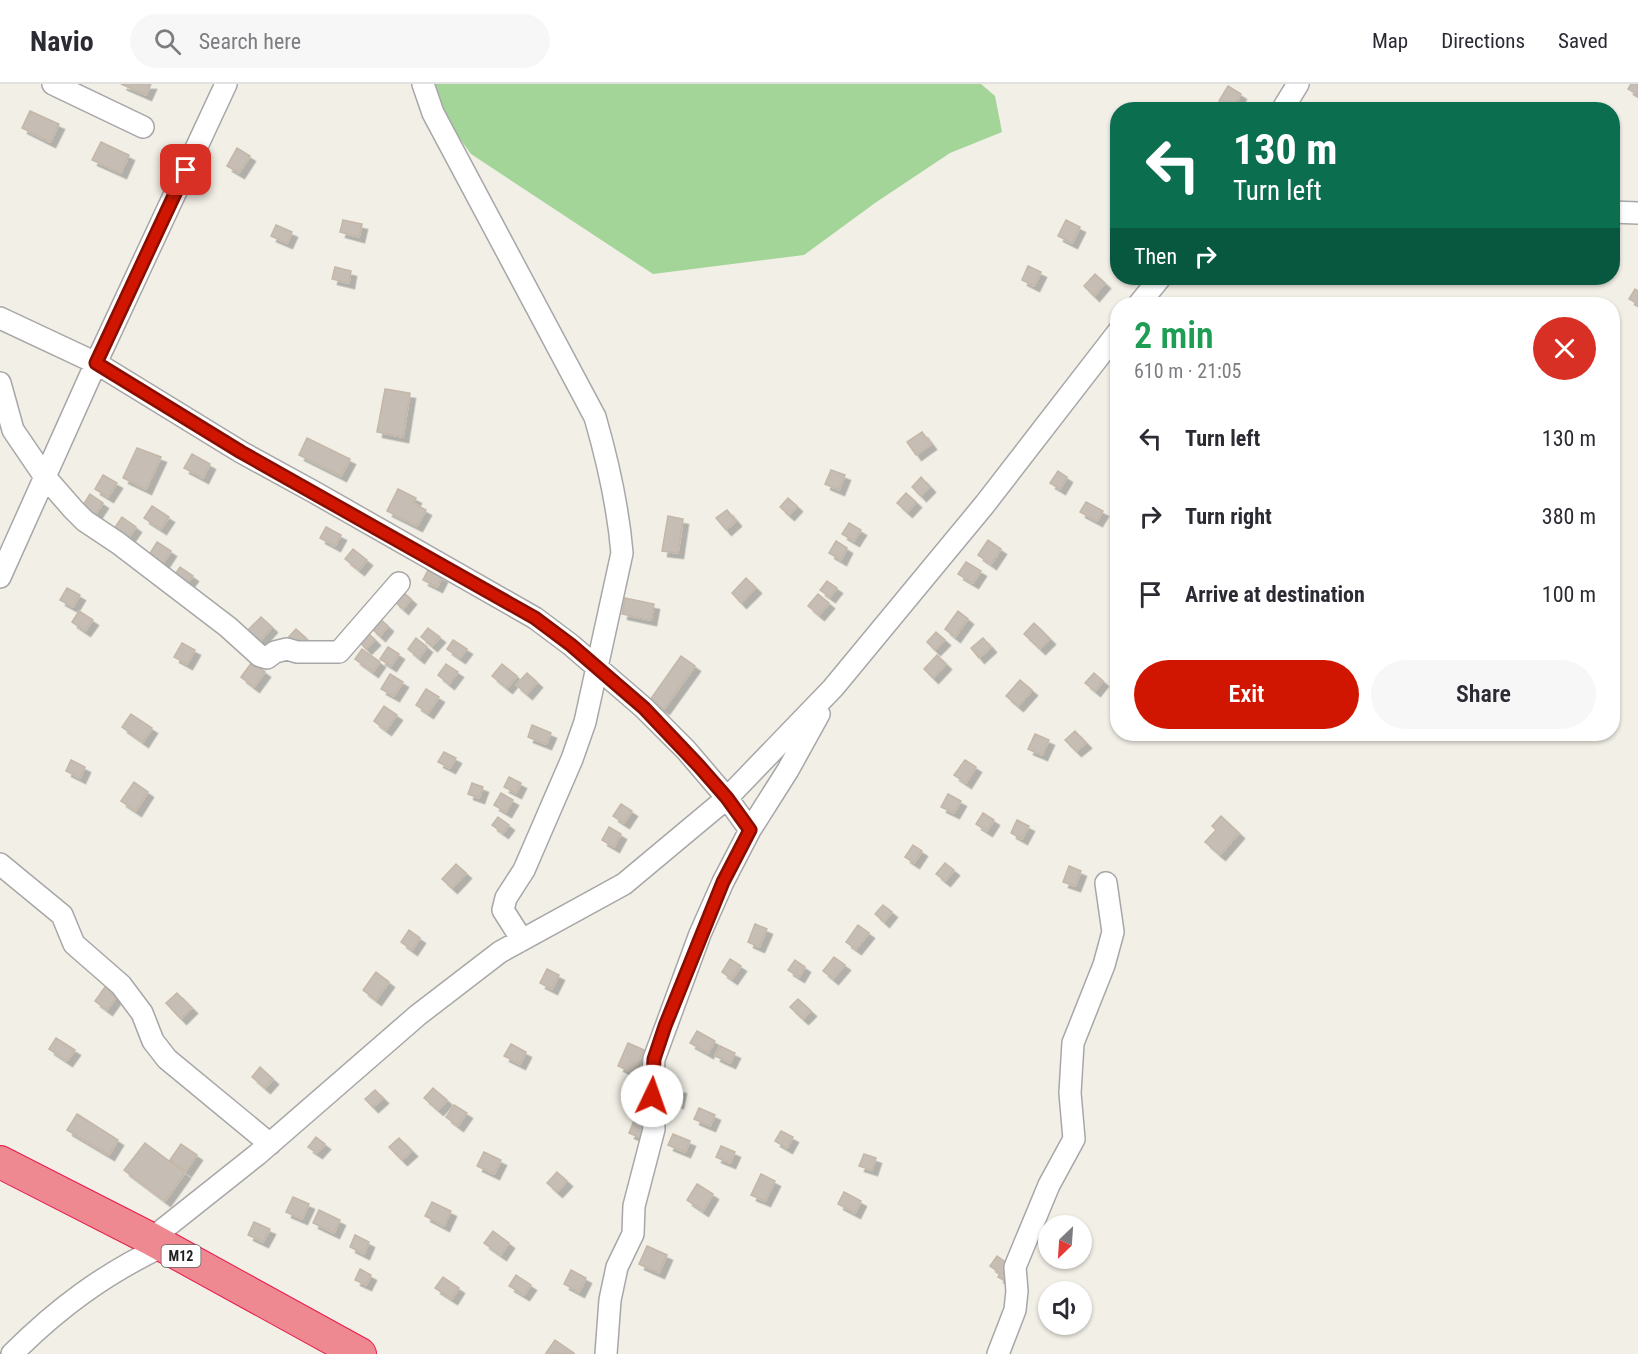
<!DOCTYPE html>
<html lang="en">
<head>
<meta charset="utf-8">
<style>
	:root { --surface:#fff; --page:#f7f7f7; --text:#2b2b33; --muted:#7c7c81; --line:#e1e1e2; --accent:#d01600 }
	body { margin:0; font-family:"Roboto Condensed",sans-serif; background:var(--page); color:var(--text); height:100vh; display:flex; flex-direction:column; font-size:22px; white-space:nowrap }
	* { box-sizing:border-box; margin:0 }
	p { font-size:20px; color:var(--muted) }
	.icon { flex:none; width:33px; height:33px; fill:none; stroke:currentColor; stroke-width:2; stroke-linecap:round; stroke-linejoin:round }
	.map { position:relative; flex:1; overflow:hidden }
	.panel { position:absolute; left:1110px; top:213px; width:510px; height:444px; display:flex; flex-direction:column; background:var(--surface); border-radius:24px; box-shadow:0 2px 4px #0004 }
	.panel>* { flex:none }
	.banner { position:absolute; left:1110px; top:18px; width:510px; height:183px; border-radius:24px; box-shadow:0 2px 4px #0004; background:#0b6e4f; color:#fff; overflow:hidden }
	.needle { width:39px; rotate:205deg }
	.tools { position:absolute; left:1038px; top:1131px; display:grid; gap:12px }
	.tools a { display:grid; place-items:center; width:54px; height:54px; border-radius:50%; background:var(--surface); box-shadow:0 2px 4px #0004; font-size:30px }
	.pin { position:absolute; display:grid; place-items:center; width:51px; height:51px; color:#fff; margin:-26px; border-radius:12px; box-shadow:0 3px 9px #0006 }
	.me { position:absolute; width:66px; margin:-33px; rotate:3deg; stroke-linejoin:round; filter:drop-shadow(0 0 4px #0008) }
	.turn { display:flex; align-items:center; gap:21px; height:126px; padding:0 24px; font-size:27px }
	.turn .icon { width:78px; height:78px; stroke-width:2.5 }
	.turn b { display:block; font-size:42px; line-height:51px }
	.then { display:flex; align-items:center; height:57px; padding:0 24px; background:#0003; gap:12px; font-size:22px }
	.round { display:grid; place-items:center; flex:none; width:63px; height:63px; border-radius:32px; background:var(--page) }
	.summary { display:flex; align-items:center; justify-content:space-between; height:102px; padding:0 24px }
	h1 { font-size:36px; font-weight:600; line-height:45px; color:#1e9e55 }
	.cta { display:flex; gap:12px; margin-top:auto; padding:12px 24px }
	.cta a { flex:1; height:69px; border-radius:36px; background:var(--accent); color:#fff; font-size:24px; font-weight:600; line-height:69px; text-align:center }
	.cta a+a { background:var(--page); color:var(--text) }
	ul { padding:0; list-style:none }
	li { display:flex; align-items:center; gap:18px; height:78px; padding:0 24px }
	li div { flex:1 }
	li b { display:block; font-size:22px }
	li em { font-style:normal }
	header { display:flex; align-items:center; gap:36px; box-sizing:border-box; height:84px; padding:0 30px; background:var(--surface); border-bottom:2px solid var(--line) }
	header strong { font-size:28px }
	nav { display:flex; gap:33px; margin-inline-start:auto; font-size:21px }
	.search { width:420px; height:54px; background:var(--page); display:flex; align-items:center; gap:15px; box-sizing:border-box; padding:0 21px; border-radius:33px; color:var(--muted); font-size:22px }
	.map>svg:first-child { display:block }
</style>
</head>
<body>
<header>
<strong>Navio</strong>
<div class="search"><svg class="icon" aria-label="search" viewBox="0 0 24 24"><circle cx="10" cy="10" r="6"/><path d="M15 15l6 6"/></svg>Search here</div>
<nav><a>Map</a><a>Directions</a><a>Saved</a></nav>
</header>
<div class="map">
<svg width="1638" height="1270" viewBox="0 0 1638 1270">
	<defs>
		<filter id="shadow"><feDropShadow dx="5.5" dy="5.5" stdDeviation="0" flood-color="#0004"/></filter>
	</defs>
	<rect width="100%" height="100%" fill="#f1efe6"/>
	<path fill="#a3d498" d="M432,0H981L995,12L1002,48L950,69L875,119L804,171L653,190L471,70L438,25Z"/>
	<path fill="#c6beb5" stroke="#c4b7a7" stroke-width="1.5" filter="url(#shadow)" d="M121,0H151L146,11Z
		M1631,0H1638V11L1628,5Z
		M1228,2L1241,10L1232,25L1219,17Z
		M30,27L59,40L50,58L22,44Z
		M101,58L129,71L121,89L92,76Z
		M237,64L250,72L239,89L227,82Z
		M343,136L362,140L359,153L340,148Z
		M1066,136L1080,143L1072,159L1058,152Z
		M276,141L292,148L287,159L271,152Z
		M1028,182L1041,188L1034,202L1022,196Z
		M335,183L351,187L349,199L332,195Z
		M1095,190L1105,199L1094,212L1084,202Z
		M1635,205L1638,207V220L1629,215Z
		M385,305L410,309L403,353L377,348Z
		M922,348L931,360L916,371L907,358Z
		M307,354L350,375L341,392L299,371Z
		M137,364L161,373L146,405L123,394Z
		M192,370L210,380L203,394L184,384Z
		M831,386L845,391L839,406L825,400Z
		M1058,387L1067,393L1060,405L1050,399Z
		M103,391L117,399L108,413L95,405Z
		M921,393L930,403L921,412L912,403Z
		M398,405L416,414L413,419L426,426L417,442L387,427Z
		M906,409L916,418L907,428L897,419Z
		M90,410L103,419L93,434L80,426Z
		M788,414L797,422L789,431L780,423Z
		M1086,418L1103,427L1097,437L1080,428Z
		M152,422L169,433L161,445L144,434Z
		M727,426L736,437L726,446L716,434Z
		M668,432L683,435L678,469L662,467Z
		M122,433L136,443L125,459L111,449Z
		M849,439L861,446L854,457L842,450Z
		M326,443L341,451L335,462L320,454Z
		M988,456L1001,465L991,480L978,471Z
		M836,457L847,464L841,476L829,469Z
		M157,458L171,467L160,484L146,476Z
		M353,465L367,476L359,486L345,475Z
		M966,478L981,487L973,499L958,490Z
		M180,483L193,492L184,504L172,495Z
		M428,486L442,493L437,503L423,496Z
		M746,494L756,504L741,519L732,509Z
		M827,497L837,504L830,513L820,506Z
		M67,504L80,511L73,523L60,516Z
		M402,507L411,515L403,525L394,517Z
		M818,510L829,519L819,531L808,522Z
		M625,514L654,520L651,536L622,530Z
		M79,527L93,536L85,547L72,538Z
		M958,527L968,535L955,553L945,545Z
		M261,533L272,543L259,558L247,547Z
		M379,534L388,542L380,552L371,544Z
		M1034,539L1050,555L1040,565L1024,550Z
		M428,544L440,553L432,562L421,553Z
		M296,545L306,554L294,567L284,558Z
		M367,548L375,556L366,565L358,556Z
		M936,548L945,556L935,566L927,558Z
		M416,554L427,563L419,574L408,565Z
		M983,554L991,563L979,574L971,564Z
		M453,556L467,565L460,574L447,565Z
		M182,559L195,566L187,580L174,573Z
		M388,563L399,570L391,582L380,575Z
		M362,565L380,578L373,588L355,575Z
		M937,571L946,580L933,594L924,585Z
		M681,572L695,582L664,625L650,616Z
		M252,578L265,588L254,603L241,593Z
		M446,580L458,588L449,600L438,591Z
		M502,580L517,592L507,604L492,592Z
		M527,589L537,598L527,610L516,601Z
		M1094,589L1103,597L1095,607L1085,599Z
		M390,590L403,598L394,612L381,605Z
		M1020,596L1032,606L1018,622L1006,612Z
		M426,605L439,613L428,629L416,621Z
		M384,622L397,631L386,646L374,637Z
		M131,630L152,644L143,658L122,643Z
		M532,641L551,649L546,660L528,653Z
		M1075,647L1086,659L1076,667L1065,656Z
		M1035,650L1049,656L1042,671L1028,665Z
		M444,668L456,674L450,684L438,678Z
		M71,676L85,683L80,694L66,687Z
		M965,676L976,683L966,699L954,691Z
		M509,693L521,699L516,709L504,703Z
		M134,698L148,708L136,727L121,717Z
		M472,699L483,703L479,714L468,710Z
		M501,709L513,716L506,728L494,721Z
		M948,710L961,717L954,729L941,723Z
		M621,720L632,727L624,739L613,732Z
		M983,729L994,736L987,747L976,740Z
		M1221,732L1239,749L1220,771L1205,758L1216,746L1212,742Z
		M498,733L509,741L503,749L492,741Z
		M1017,736L1029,742L1022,755L1011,749Z
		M609,743L621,750L614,763L602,756Z
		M913,761L922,767L914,779L905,773Z
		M945,779L954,786L945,797L936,790Z
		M456,780L466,789L452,804L442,795Z
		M1069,782L1081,787L1075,802L1063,798Z
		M883,821L892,828L884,838L875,830Z
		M755,840L767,845L759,863L748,858Z
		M858,841L869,849L856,865L846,858Z
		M409,846L420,854L412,866L401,858Z
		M834,873L845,881L833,895L823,887Z
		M730,875L741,882L732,895L722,888Z
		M795,876L805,883L799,893L788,886Z
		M547,885L559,891L552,905L540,899Z
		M376,888L389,898L376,916L363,906Z
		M105,903L117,912L107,926L95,917Z
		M177,909L192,924L181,935L166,919Z
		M798,915L811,927L803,935L790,923Z
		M697,947L715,957L708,969L690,959Z
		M56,954L75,966L67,977L49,965Z
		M628,959L644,966L633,989L618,982Z
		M511,960L526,968L520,980L504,972Z
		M720,962L735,969L730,979L715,972Z
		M260,983L273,995L265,1004L252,993Z
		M668,1002L681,1004L678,1019L665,1017Z
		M433,1004L447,1016L438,1026L424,1014Z
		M375,1006L383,1014L373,1023L365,1015Z
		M454,1021L467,1029L458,1042L446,1033Z
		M699,1024L715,1031L710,1042L694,1035Z
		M77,1030L118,1056L109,1071L67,1046Z
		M635,1034L650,1040L644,1055L629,1049Z
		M781,1047L793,1053L787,1064L775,1057Z
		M673,1050L690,1057L685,1068L668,1061Z
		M316,1053L325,1060L317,1069L308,1063Z
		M399,1054L412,1067L402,1076L389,1063Z
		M145,1059L185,1089L165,1117L124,1086Z
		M181,1060L197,1071L186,1087L170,1076Z
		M721,1062L735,1068L730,1079L716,1073Z
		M484,1068L501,1076L494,1090L477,1082Z
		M864,1070L876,1074L872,1086L859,1082Z
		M557,1088L567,1097L557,1108L547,1099Z
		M761,1090L775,1097L765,1117L751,1111Z
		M697,1100L713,1110L703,1127L687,1116Z
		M844,1108L861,1117L855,1129L838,1120Z
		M293,1113L309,1120L302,1135L286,1128Z
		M432,1118L451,1127L444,1142L425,1132Z
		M319,1126L340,1136L334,1149L313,1139Z
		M254,1138L270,1145L263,1158L248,1151Z
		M493,1147L509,1159L501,1171L484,1159Z
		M355,1151L369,1158L364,1170L350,1163Z
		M647,1162L667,1171L659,1189L639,1180Z
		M997,1172L1014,1184L1005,1197L998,1193L1000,1189L990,1182Z
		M360,1185L371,1191L366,1201L355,1196Z
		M571,1186L586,1194L579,1208L564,1200Z
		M516,1191L531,1201L524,1211L509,1202Z
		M443,1193L459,1204L452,1215L435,1204Z
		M555,1256L574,1269L573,1270L546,1269Z"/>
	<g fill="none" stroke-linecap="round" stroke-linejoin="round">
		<g stroke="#a7a7a7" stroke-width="24">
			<path id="minor" d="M53,0L143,43
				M423,0L433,29L595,333C608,378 618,422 622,469L585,638L572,675L524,786L506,814L503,826L522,856
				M1282,26L1298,0
				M1612,128L1638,129
				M1139,220L1160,194
				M0,234L96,279L241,368L314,408L535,534L571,561L644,624L686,666L727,714L750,746
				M0,299L13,346L45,393L73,425L85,437L118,459L228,543L260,572L267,574L275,568L287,565L297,568H339L399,499
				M0,493L96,279L226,0
				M0,780L62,831L74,860L121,901L142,929L153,957L167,975L270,1060
				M151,1155L258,1070L418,931L500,868L624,800L727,714L833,604L985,420L1118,248
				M12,1270C58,1224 104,1190 163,1162
				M606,1270L610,1216L617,1183L633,1150L634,1122L654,1045L652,1013L654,975L700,850L723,798L750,746L788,686L819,630
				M998,1270L1015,1226L1017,1207L1015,1183L1049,1101L1074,1055L1070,1009L1073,959L1104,881L1113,848L1106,799"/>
		</g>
		<g stroke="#e91a4b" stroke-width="34">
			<path id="highway" d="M0,1078L151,1155L360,1270"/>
		</g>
		<use href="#minor" stroke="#fff" stroke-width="21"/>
		<use href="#highway" stroke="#ee8891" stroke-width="32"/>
	</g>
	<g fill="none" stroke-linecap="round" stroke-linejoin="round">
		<g stroke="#870e00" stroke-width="15">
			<path id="route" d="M186,86L96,279L241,368L535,534L571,561L644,624L699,682L727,714L750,746L723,798L665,942L654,975L652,1012"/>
		</g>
		<use href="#route" stroke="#d01600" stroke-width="10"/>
	</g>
	<g text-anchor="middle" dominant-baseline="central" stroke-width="4.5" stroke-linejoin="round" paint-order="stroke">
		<rect fill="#fff" stroke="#636363" stroke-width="1.5" x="161.5" y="1161" width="39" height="22" rx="4.5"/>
		<g font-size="14" font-weight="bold" fill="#202020">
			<text x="181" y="1172">M12</text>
		</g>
	</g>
</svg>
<div class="tools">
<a><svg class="needle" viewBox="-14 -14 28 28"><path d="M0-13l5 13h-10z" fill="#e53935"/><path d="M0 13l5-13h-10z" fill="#7c7c81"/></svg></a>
<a><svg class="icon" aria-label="sound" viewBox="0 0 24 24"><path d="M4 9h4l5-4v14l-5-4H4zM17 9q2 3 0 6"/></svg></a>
</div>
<div class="pin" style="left:186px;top:86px;background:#d93025"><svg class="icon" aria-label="arrive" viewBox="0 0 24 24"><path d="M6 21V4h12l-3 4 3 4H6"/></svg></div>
<svg class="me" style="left:652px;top:1012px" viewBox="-20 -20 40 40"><circle r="19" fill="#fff"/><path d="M0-13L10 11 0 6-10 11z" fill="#d01600"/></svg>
<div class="banner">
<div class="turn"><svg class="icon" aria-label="left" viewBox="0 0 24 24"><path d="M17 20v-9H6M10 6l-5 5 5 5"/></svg><div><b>130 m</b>Turn left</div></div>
<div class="then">Then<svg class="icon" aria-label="right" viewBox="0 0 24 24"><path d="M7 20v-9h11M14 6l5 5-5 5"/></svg></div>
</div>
<section class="panel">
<div class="summary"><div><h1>2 min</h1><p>610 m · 21:05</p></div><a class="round" style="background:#d93025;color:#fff"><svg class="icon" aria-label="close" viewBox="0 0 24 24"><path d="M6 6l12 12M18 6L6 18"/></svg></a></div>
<ul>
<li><svg class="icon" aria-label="left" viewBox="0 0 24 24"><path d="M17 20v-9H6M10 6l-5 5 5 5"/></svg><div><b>Turn left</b></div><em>130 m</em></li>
<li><svg class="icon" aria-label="right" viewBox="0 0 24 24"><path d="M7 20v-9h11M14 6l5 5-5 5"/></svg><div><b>Turn right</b></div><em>380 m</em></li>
<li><svg class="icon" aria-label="arrive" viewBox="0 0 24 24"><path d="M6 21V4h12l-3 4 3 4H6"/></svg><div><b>Arrive at destination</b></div><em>100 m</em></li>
</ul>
<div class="cta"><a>Exit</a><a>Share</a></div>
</section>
</div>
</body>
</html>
